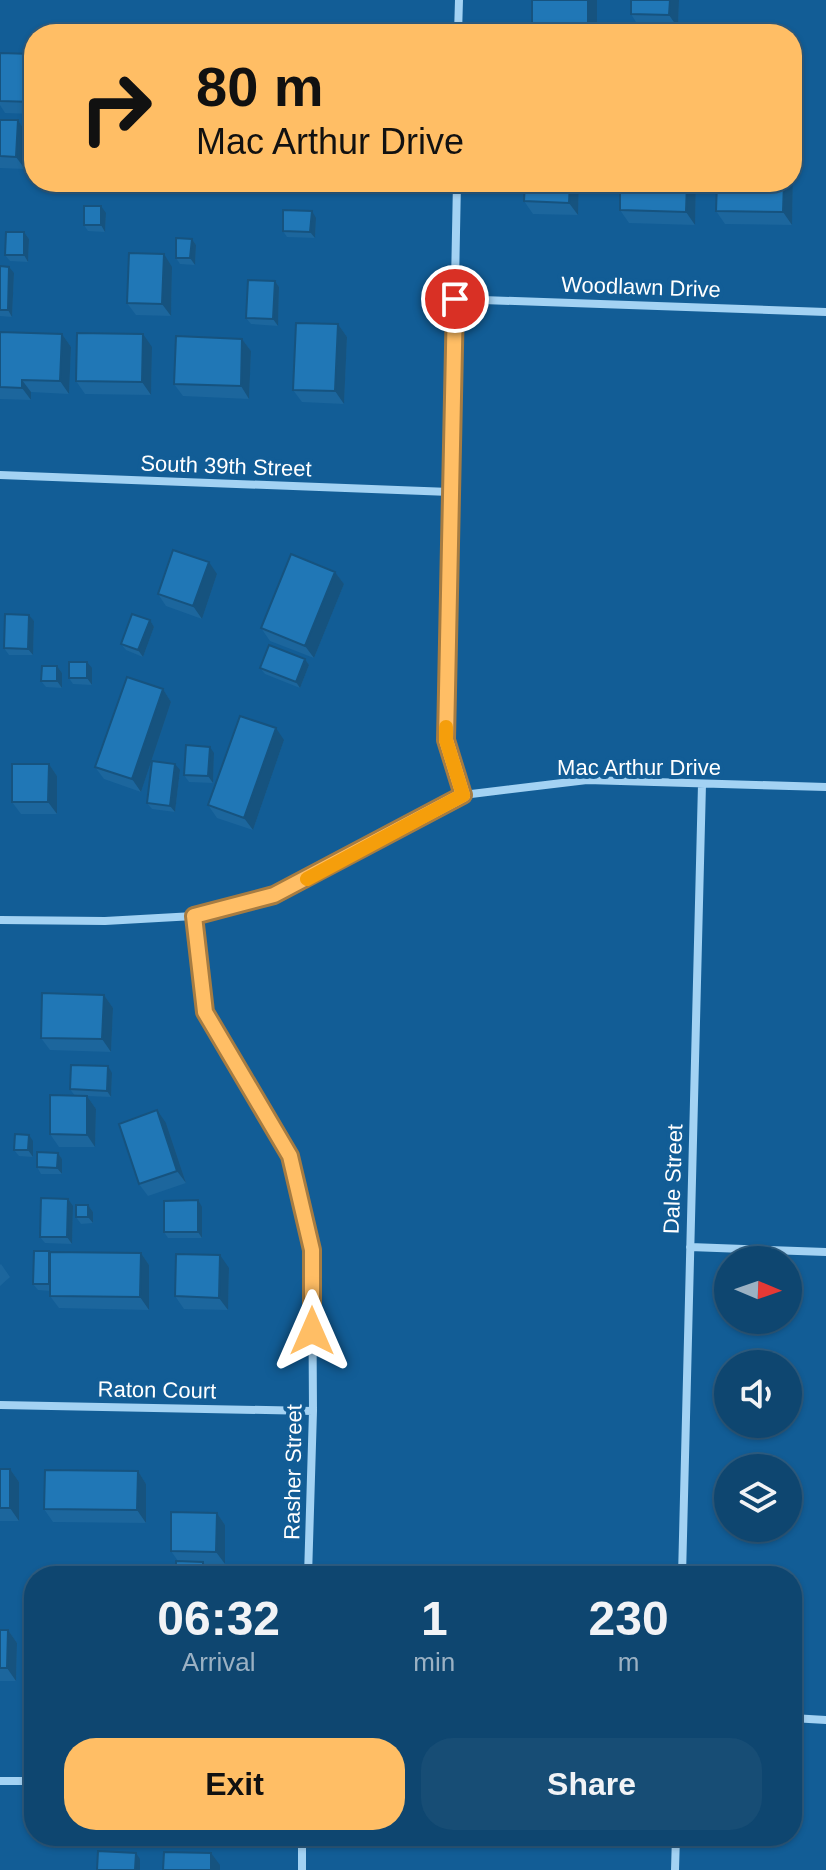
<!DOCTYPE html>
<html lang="en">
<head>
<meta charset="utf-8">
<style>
	:root { --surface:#0e4670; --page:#174d75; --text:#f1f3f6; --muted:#9bb1c3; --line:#2e5e83; --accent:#ffbe65 }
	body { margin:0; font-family:Helvetica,sans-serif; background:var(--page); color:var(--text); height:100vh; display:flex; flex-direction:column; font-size:30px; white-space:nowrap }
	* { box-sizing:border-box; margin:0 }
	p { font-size:26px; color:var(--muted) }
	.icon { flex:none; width:44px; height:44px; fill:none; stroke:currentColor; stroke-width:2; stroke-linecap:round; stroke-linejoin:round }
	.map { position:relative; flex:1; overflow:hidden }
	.details { position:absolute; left:24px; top:1566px; width:778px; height:280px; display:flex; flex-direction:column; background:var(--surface); border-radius:32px; box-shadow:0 2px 6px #0004,0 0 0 2px var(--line) }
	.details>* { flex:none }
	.banner { position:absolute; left:24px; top:24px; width:778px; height:168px; border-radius:32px; box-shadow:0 2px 6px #0004,0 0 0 2px var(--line); background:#ffbe65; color:#111; overflow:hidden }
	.needle { width:52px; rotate:92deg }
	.tools { position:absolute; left:714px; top:1246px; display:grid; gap:16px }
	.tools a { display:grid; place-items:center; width:88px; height:88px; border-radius:50%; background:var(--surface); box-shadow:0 2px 6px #0004,0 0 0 2px var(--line); font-size:40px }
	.pin { position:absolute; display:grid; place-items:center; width:68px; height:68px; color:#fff; margin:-34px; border:4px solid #fff; border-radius:50%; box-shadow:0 2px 8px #0007 }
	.me { position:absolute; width:88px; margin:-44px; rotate:0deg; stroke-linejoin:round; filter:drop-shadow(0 0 6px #0008) }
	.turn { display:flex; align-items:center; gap:28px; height:168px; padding:0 40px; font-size:36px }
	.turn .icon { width:104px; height:104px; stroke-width:2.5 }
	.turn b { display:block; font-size:56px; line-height:68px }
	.eta { display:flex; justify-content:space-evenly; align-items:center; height:136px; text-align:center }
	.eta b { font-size:48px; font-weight:600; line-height:56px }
	.primary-button { display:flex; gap:16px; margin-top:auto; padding:16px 40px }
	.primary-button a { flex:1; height:92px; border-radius:32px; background:var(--accent); color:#111; font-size:32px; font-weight:600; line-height:92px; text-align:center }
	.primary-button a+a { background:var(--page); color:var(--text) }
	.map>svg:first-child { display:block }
</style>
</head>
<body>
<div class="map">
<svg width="826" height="1870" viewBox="0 0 826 1870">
	<rect width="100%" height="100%" fill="#125d96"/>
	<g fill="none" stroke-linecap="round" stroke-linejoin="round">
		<path stroke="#a3d2f3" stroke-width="8" d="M458,34L459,0
			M457,182L446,740L463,795
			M455,299L826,312
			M0,475L450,492
			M194,916L205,1012L290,1156L312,1250L313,1411L308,1576
			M0,920L105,921L194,916L274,895L463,795L587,780L826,787
			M690,1247L826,1252
			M0,1405L313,1411
			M682,1576L702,784
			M792,1718L826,1720
			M0,1781H34
			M302,1870V1836
			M675,1870L676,1836"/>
	</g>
	<path fill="#1c669d" d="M631,0H679L678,28L639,27L631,14Z
		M0,53L34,54V114L5,113L0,105Z
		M0,120H18L26,133L25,169L0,168Z
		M793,176L792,225L725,224L716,211Z
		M85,182H126V184Z
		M579,182L578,215L533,214L524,201Z
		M696,182L695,225L629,223L620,210Z
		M106,213L105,232L88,231L84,225Z
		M316,218L315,238L287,237L283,231Z
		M24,232L29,239L28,262L10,261L5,255Z
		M192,239L196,245L195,265L180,264L176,258Z
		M0,266L14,273L12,317L0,316Z
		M172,267L171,316L136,315L127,303Z
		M275,281L279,287L278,326L251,324L246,318Z
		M338,324L347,337L344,404L302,402L293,390Z
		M0,332L62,334L71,347L69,394L31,392V400L0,399Z
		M242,339L251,351L249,399L183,396L174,384Z
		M152,347L151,395L85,394L76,381Z
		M335,572L344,584L314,658L270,641L261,628Z
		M217,574L202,619L166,606L158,594Z
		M29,615L34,621L33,655H9L4,648Z
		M150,620L154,627L143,657L126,650L121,644Z
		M305,659L309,665L300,688L265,674L260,668Z
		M57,666L62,673V688L46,687L41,681Z
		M92,668V685L73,684L69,678Z
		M163,689L171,702L141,792L104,779L95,767Z
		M284,740L253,830L217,818L208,805Z
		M214,753L213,783L189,782L184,775Z
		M49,764L57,776V814H21L12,802Z
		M180,770L175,812L152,809L147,803Z
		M104,995L113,1008L111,1052L50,1050L41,1038Z
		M112,1073L111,1097L87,1096L96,1109L95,1147H59L50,1134L75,1096L70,1089Z
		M166,1123L186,1183L148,1196L139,1184Z
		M33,1141V1157L19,1156L14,1150Z
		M58,1153L62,1159V1174H41L37,1167Z
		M88,1205L93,1212V1223L81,1224L76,1217Z
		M73,1206L72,1244L45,1243L40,1237Z
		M202,1207V1238H168L164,1232Z
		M50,1252L141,1253L149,1265V1310L59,1308L50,1296V1291L38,1290L33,1284Z
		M1,1264L10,1277L0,1286V1265Z
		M229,1268L228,1310L184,1309L175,1296Z
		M0,1469H10L19,1482V1521H0Z
		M138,1471L146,1484V1523L53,1522L44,1509Z
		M217,1513L225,1525V1564H204L207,1569V1576H176L178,1561L171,1551Z
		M0,1630H8L17,1643L16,1681H0Z"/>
	<path fill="#16537f" d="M588,0H597V34H588Z
		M670,0H679L678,28L669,15Z
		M18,120L26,133L25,169L16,157Z
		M792,175L793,176L792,225L783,212L784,182H792Z
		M570,182H579L578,215L569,203Z
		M687,182H696L695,225L686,212Z
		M101,206L106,213L105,232L101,225Z
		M312,211L316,218L315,238L310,232Z
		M24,232L29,239L28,262L24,255Z
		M192,239L196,245L195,265L190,258Z
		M164,254L172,267L171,316L162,304Z
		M9,267L14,273L12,317L8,310Z
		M275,281L279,287L278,326L273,319Z
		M338,324L347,337L344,404L335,391Z
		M62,334L71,347L69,394L60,381Z
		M143,334L152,347L151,395L142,382Z
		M242,339L251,351L249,399L241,386Z
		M22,380L31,392V400L22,388Z
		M209,562L217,574L202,619L193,606Z
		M335,572L344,584L314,658L305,646Z
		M29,615L34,621L33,655L28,649Z
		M150,620L154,627L143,657L138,650Z
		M305,659L309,665L300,688L296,682Z
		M87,662L92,668V685L87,678Z
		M57,666L62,673V688L57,681Z
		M163,689L171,702L141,792L132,779Z
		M276,728L284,740L253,830L244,818Z
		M210,747L214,753L213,783L208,776Z
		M49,764L57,776V814L48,802Z
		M175,764L180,770L175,812L170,806Z
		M104,995L113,1008L111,1052L102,1039Z
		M108,1066L112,1073L111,1097L107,1091Z
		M87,1096L96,1109L95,1147L87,1135Z
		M157,1110L166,1123L186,1183L177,1171Z
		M29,1135L33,1141V1157L28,1150Z
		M58,1153L62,1159V1174L57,1168Z
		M68,1199L73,1206L72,1244L67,1237Z
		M198,1200L202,1207V1238L198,1232Z
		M88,1205L93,1212V1223L88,1217Z
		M141,1253L149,1265V1310L140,1297Z
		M220,1255L229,1268L228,1310L219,1298Z
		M10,1469L19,1482V1521L10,1508Z
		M138,1471L146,1484V1523L137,1510Z
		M217,1513L225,1525V1564L216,1552Z
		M203,1562L207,1569V1576H203Z
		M8,1630L17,1643L16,1681L7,1668Z
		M136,1853L140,1859V1870H135Z
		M211,1853L220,1865V1870H211Z"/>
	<path fill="#2077b6" stroke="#16537f" stroke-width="2" d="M532,0H588V34H532Z
		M631,0H670L669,15L631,14Z
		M0,53L34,54V102L0,101Z
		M0,120H18L16,157L0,156Z
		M525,182H570L569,203L524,201Z
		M620,182H687L686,212L620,210Z
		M717,182H784L783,212L716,211Z
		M84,206H101V225H84Z
		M283,210L312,211L310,232L283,231Z
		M6,232H24V255H5Z
		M176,238L192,239L190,258H176Z
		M129,253L164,254L162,304L127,303Z
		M0,266L9,267L8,310H0Z
		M248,280L275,281L273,319L246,318Z
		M296,323L338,324L335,391L293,390Z
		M0,332L62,334L60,381L22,380V388L0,387Z
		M77,333L143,334L142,382L76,381Z
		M176,336L242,339L241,386L174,384Z
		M173,550L209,562L193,606L158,594Z
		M291,554L335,572L305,646L261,628Z
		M5,614L29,615L28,649L4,648Z
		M132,614L150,620L138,650L121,644Z
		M269,645L305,659L296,682L260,668Z
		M69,662H87V678H69Z
		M42,666H57V681H41Z
		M127,677L163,689L132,779L95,767Z
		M240,716L276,728L244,818L208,805Z
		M186,745L210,747L208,776L184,775Z
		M152,761L175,764L170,806L147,803Z
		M12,764H49L48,802H12Z
		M42,993L104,995L102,1039L41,1038Z
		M71,1065L108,1066L107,1091L70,1089Z
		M50,1095L87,1096V1135L50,1134Z
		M157,1110L177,1171L139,1184L119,1124Z
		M15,1134L29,1135L28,1150H14Z
		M37,1152L58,1153L57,1168L37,1167Z
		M41,1198L68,1199L67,1237H40Z
		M198,1200V1232H164V1201Z
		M76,1205H88V1217H76Z
		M34,1251H49V1284H33Z
		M50,1252L141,1253L140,1297L50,1296Z
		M176,1254L220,1255L219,1298L175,1296Z
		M0,1469H10V1508H0Z
		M45,1470L138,1471L137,1510L44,1509Z
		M171,1512L217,1513L216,1552L171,1551Z
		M176,1561L203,1562V1576H176Z
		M0,1630H8L7,1668H0Z
		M98,1851L136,1853L135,1870H97Z
		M164,1852L211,1853V1870H163Z"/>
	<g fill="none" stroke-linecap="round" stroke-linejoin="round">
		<g stroke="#a67c42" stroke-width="20">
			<path id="route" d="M312,1331V1250L290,1156L205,1012L194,916L274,895L463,795L446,740L455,299"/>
		</g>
		<use href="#route" stroke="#ffbe65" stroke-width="14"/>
		<path stroke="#f59e0b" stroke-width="14" d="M307,879L463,795L446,740V727"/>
	</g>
	<g text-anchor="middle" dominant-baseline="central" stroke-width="8" stroke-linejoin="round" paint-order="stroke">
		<g font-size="22" fill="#fff" stroke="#125d96">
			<text transform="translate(641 287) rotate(2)">Woodlawn Drive</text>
			<text transform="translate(226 466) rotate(2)">South 39th Street</text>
			<text x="639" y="767">Mac Arthur Drive</text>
			<text transform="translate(673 1179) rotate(-88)">Dale Street</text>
			<text transform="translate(157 1390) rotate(1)">Raton Court</text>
			<text transform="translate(293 1472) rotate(-89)">Rasher Street</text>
		</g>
	</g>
</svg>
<div class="tools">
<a><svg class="needle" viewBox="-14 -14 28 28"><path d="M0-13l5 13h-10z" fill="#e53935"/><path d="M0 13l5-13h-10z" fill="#9bb1c3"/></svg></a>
<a><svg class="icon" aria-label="sound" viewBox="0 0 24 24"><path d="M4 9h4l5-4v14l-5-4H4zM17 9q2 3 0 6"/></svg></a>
<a><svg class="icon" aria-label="layers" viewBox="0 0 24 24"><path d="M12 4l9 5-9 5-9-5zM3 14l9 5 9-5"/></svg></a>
</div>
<div class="pin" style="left:455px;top:299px;background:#d93025"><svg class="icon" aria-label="arrive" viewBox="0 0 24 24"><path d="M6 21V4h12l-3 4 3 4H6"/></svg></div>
<svg class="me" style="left:312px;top:1331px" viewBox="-20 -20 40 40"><path d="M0-17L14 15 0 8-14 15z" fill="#ffbe65" stroke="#fff" stroke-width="4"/></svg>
<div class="banner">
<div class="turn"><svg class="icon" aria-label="right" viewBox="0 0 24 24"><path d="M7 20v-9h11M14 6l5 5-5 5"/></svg><div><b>80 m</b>Mac Arthur Drive</div></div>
</div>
<section class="details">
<div class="eta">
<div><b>06:32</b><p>Arrival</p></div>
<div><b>1</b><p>min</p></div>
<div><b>230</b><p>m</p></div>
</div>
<div class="primary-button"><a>Exit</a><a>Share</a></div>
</section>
</div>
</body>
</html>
